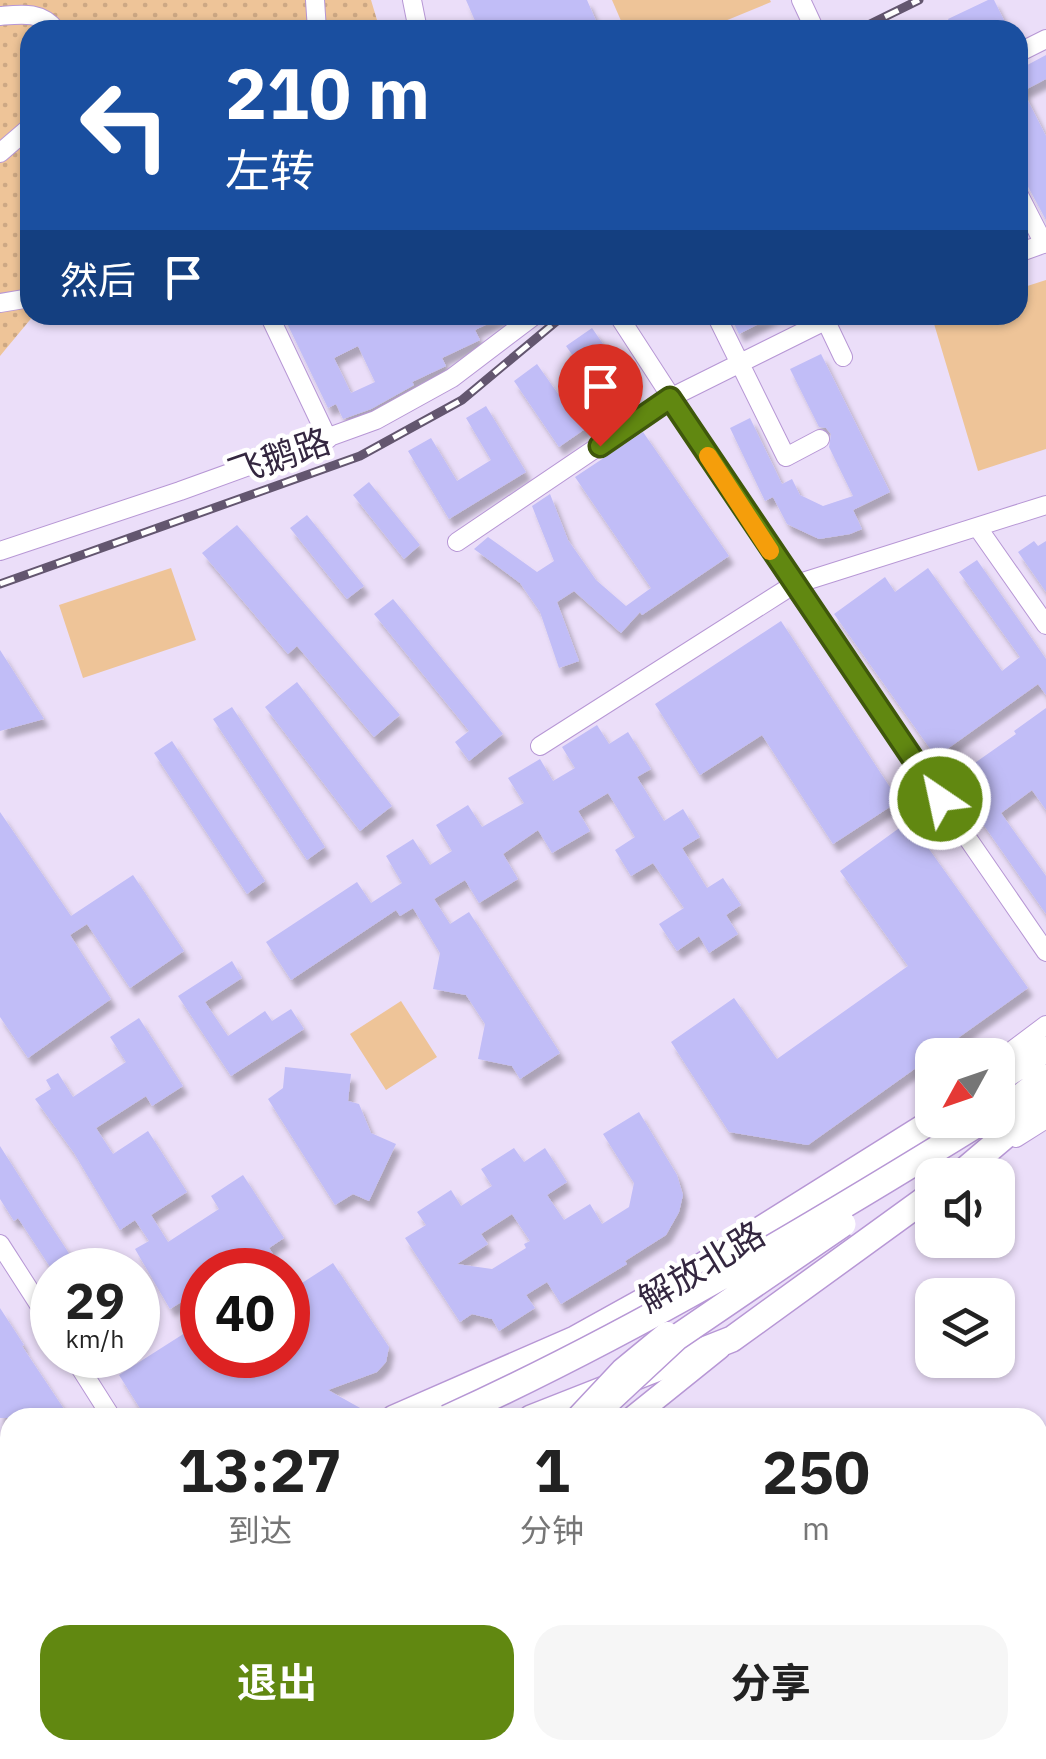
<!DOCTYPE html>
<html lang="zh">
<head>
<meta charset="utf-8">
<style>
	:root { --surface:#fff; --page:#f6f6f6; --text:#222; --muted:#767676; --accent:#618811 }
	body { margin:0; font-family:"IBM Plex Sans","Noto Sans SC",sans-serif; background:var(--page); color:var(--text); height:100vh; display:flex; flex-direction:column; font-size:38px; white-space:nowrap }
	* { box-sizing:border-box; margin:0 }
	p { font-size:32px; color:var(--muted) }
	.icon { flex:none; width:55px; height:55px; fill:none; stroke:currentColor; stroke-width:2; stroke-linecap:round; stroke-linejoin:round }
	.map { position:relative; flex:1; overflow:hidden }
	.side { position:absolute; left:0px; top:1408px; width:1048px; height:352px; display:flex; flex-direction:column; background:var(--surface); border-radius:30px 30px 0 0; box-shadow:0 2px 8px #0004 }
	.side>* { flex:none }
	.banner { position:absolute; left:20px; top:20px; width:1008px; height:305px; border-radius:30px; box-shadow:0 2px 8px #0004; background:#1a4fa0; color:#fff; overflow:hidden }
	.needle { width:65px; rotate:230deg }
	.buttons { position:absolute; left:915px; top:1038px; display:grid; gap:20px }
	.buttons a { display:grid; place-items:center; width:100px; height:100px; border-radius:20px; background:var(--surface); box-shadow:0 2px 8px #0004; font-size:50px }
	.speed { position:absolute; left:30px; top:1248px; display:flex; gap:20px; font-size:50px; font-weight:700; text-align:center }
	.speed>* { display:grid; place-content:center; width:130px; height:130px; border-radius:50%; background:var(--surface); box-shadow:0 2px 8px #0004; line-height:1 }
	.speed small { font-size:25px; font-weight:400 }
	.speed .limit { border:15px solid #d22; background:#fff; color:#111 }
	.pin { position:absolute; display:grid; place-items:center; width:85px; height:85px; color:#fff; margin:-102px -42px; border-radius:50% 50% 50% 0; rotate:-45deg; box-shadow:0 0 10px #0007 }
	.pin .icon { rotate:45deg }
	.me { position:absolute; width:110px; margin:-55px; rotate:326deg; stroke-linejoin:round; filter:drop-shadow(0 0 8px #0008) }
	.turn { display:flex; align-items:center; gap:35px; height:210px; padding:0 40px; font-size:45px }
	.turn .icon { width:130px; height:130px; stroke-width:2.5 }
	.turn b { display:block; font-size:70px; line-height:85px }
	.then { display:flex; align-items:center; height:95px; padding:0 40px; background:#0003; gap:20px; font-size:38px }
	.eta { display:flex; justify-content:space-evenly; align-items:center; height:170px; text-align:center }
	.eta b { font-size:60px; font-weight:700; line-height:70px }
	.primary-button { display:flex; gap:20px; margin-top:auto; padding:20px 40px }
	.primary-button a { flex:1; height:115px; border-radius:30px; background:var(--accent); color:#fff; font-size:40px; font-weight:700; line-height:115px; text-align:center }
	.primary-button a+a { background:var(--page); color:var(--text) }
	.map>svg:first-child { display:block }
</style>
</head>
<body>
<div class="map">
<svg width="1046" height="1759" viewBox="0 0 1046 1759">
	<defs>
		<pattern id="park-dots" width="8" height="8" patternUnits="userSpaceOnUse" patternTransform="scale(2.5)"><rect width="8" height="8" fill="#eec498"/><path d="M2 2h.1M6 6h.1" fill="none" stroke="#cda884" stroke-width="1.8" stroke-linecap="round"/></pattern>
		<filter id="shadow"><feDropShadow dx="5" dy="8" stdDeviation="2.5" flood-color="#0004"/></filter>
	</defs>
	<rect width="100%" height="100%" fill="#ebdef9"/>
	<path fill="#eec498" d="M612,0H770L771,2L703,30H625Z
		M1046,280V449L978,471L932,317L1018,315V289Z
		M171,568L196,640L83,678L59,605Z
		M401,1001L437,1057L386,1090L350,1034Z"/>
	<path fill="url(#park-dots)" d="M0,0H371L380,30H30V315H34L0,356Z"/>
	<path fill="#c1bdf7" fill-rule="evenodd" filter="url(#shadow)" d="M466,0H587L600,30H479Z
		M988,0H994L1009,30H953L948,19Z
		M1046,55V79L1023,91L1046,136V220L1018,168V70Z
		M283,315H506L475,330L480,340L442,358L446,366L412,382L414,385L371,409L343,419L336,404L328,408ZM358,346L375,382L351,393L334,358Z
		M730,315H776L739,334Z
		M592,328L637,393L559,447L514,381L537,364L568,408L596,389L566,346Z
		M821,354L890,492L853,510L862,529L850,534L819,539L787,524L773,497L765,501L730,428L750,418L782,484L792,479L800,495L823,506L853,496L829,447L831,434L826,428L819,427L790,369Z
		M486,406L526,472L449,519L408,451L431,438L457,481L491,460L466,418Z
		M643,432L729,556L642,615L640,612L621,633L574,591L557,602L579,661L559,668L540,612L520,583L474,549L488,537L537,572L554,561L532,506L550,494L568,540L596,580L626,606L651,588L575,477Z
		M369,482L420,545L404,559L353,495Z
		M307,515L364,586L347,599L290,528Z
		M237,525L400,715L374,737L297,646L288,654L202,553Z
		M1034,541L1038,546L1046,541V592L1018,552Z
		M977,560L1046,659V695L1038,684L936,757L834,614L885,577L895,592L928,568L1002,671L1020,657L959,572Z
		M393,599L503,734L469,761L455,742L469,731L374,614Z
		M781,621L899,801L833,844L762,735L700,775L655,704Z
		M0,650L44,719L0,731Z
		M297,682L392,806L360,831L265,707Z
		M232,707L325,847L307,860L213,719Z
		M1046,708V810L1032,790L1001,813L1046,876V914L957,787L967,780L962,772L1016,734L1014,731Z
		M597,725L609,744L628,732L651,769L637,777L664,821L683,809L700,837L682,848L707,888L723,878L741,905L726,915L738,934L709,953L699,936L677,951L659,924L684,908L653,863L631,876L615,850L635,837L608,793L578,811L590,831L552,853L538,830L503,854L518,879L479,903L465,880L434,899L450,924L469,912L560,1053L520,1079L512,1066L478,1059L485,1024L466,995L433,989L440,953L413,908L400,916L396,910L291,980L266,942L357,882L371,903L402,883L386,856L413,839L430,865L452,851L436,825L468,805L482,827L524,803L508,778L540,759L553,781L575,768L562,747Z
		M172,741L265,881L247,894L154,753Z
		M0,812L71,916L133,875L184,951L130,988L87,924L70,935L111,999L28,1058L0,1017Z
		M909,821L1028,988L808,1145L729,1132L671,1042L734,998L777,1059L908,966L840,871Z
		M232,961L242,978L205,1002L228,1036L265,1011L272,1021L291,1009L304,1029L231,1076L178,996Z
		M139,1018L183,1086L152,1106L146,1096L96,1128L113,1154L148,1131L187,1192L151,1215L168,1242L219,1209L211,1196L243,1175L284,1238L269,1248L275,1257L256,1270L243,1250L214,1270H202V1277L197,1281L202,1289V1355H288V1292L333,1263L389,1347L386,1362L377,1372L328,1390L378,1418H146L119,1375L199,1324L183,1301L170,1309L135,1249L149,1241L135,1220L120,1230L74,1153L35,1099L51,1089L46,1080L58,1073L73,1097L126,1062L110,1037Z
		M285,1067L351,1074L348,1101L359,1104L371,1133L396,1144L369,1201L353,1194L335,1205L268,1099L283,1088Z
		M639,1112L677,1175L683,1195L679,1212L666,1235L625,1261L627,1264L561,1304L547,1282L526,1295L535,1308L499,1331L492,1319L472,1314L460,1322L405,1238L426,1225L417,1212L451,1190L461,1206L492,1186L481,1169L514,1148L524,1162L545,1148L567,1182L547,1195L564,1220L590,1204L602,1224L629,1207L634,1183L603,1134ZM512,1214L530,1241L524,1244L526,1248L492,1269L457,1264L488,1244L481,1234Z
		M0,1146L45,1217L80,1270H52L18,1218L14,1221L0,1199Z
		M0,1308L24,1345L22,1346L70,1418H0Z"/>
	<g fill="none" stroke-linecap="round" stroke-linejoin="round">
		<g stroke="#b797d5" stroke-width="20">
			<path id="minor" d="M315,0L317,30
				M412,0L418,30
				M801,0L815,30
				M0,16C22,14 41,11 56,30
				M1018,53L1046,39
				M0,153L30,127
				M1018,193L1044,244
				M1018,253L1046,243
				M0,303L30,298
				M269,315L328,439
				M618,315L793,585L1046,952
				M716,315L786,457L820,439
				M823,315L843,357
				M978,528L1046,625
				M457,542L670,398L837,315
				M0,551L180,491L376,420L452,378L535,315
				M540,746L793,585L1046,505
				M998,1061L1046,1025
				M1016,1138L1046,1119
				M0,1244L52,1325
				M72,1355L112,1418
				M1038,1507L1046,1500
				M835,1759L840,1750"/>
		</g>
		<g stroke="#b797d5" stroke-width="25">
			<path id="major" d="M632,1418L719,1348
				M389,1759L392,1750
				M447,1759L450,1750"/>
		</g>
		<g stroke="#b797d5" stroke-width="28">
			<path id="highway" d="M998,1080L1046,1049
				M998,1114L1046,1077
				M959,1175L1046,1101
				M394,1418L575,1339L667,1288L935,1120
				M531,1418L732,1339L932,1194
				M0,1609L10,1601
				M0,1638L10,1631
				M0,1673L10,1664
				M423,1759L426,1750"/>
		</g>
		<use href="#minor" stroke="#fff" stroke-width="18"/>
		<use href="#major" stroke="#fff" stroke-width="22"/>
		<use href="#highway" stroke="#fff" stroke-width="25"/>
		<g stroke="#63566f" stroke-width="9">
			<path id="rail" d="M858,30L919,0
				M0,584L360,456L462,400L564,315"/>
		</g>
		<use href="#rail" stroke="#fff" stroke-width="5" stroke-dasharray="15" stroke-linecap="butt"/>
		<g stroke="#b797d5" stroke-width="25" stroke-linecap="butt">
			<path id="major-bridge" d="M577,1418L622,1370L667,1333"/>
		</g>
		<g stroke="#b797d5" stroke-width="28" stroke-linecap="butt">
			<path id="highway-bridge" d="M447,1418C634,1333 809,1228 984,1120
				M590,1418L676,1338L843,1224"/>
		</g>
		<use href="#major-bridge" stroke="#fff" stroke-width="22"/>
		<use href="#highway-bridge" stroke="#fff" stroke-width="25"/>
	</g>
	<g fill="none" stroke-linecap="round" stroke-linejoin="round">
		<g stroke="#3f580b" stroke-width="25">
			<path id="route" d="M600,446L670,398L940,799"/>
		</g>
		<use href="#route" stroke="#618811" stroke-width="18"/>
		<path stroke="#f59e0b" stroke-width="18" d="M708,456L770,551"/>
	</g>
	<g text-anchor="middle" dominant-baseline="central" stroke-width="9" stroke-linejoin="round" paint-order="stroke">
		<g font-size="35" fill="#342740" stroke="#fff">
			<text transform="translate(279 456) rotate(-19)">飞鹅路</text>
			<text transform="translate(701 1266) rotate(-31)">解放北路</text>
		</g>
	</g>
</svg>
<div class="buttons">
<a><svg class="needle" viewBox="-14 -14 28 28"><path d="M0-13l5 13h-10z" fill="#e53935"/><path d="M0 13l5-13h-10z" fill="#767676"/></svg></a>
<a><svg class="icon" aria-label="sound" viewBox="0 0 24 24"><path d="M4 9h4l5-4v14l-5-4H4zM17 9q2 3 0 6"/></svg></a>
<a><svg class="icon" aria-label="layers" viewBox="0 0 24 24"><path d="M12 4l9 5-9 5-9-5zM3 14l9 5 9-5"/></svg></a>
</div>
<div class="speed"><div>29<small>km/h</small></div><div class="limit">40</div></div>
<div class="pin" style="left:600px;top:446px;background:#d93025"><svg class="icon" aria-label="arrive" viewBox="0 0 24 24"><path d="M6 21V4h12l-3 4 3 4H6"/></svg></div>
<svg class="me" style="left:940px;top:799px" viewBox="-20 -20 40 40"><circle r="17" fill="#618811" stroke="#fff" stroke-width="3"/><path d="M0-11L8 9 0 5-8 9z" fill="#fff"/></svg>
<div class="banner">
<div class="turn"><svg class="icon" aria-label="left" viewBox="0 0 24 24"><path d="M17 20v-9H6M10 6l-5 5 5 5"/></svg><div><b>210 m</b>左转</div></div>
<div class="then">然后<svg class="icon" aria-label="arrive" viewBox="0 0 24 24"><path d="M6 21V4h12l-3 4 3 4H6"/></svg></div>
</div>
<section class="side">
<div class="eta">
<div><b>13:27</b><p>到达</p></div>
<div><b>1</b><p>分钟</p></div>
<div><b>250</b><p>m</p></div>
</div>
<div class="primary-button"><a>退出</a><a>分享</a></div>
</section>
</div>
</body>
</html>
